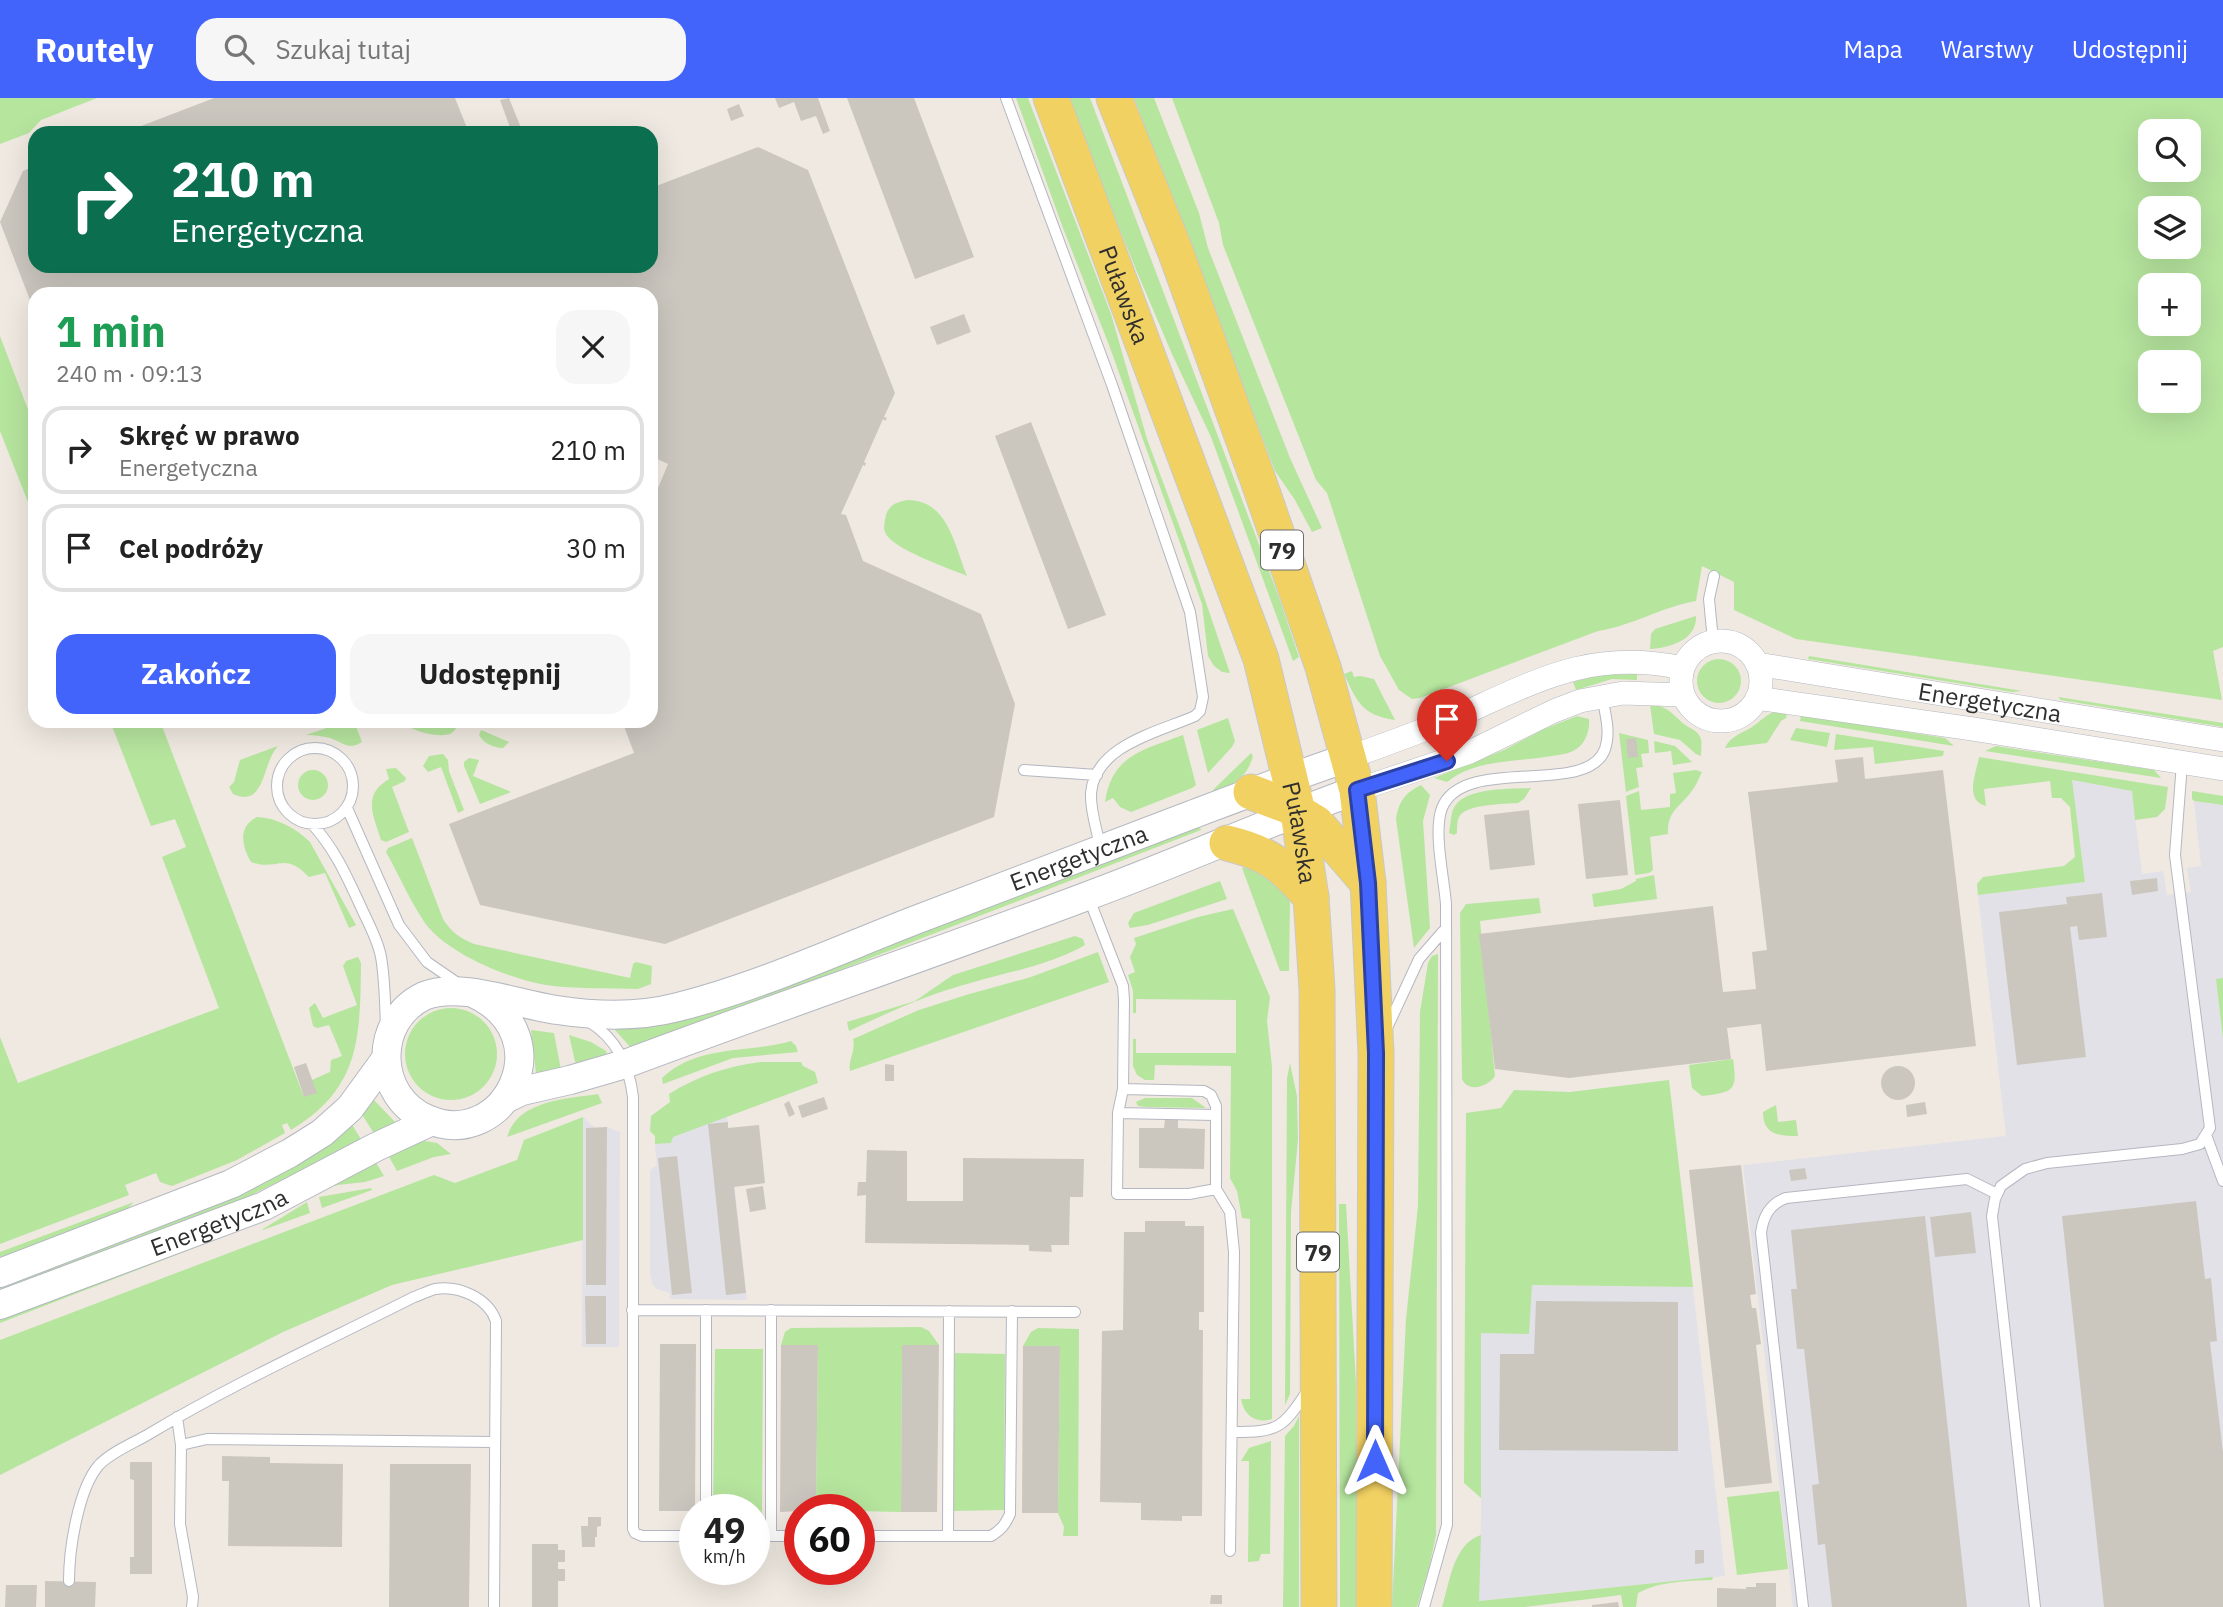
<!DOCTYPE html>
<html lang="pl">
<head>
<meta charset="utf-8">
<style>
	:root { --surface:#fff; --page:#f6f6f6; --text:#222; --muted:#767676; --line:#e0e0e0; --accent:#4264fb }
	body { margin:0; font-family:"IBM Plex Sans",sans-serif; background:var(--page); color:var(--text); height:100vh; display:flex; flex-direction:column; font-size:26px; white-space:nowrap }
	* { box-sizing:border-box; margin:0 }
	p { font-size:23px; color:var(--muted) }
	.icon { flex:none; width:38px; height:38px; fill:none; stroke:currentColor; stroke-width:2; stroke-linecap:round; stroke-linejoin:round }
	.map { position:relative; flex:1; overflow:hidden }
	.drawer { position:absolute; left:28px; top:189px; width:630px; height:441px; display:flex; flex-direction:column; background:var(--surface); border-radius:21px; box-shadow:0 7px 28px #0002 }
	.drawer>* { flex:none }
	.guide { position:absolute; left:28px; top:28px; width:630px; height:147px; border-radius:21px; box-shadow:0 7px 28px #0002; background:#0b6e4f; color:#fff; overflow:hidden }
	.fabs { position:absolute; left:2138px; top:21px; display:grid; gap:14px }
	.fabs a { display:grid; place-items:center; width:63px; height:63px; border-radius:14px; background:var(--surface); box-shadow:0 7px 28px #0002; font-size:35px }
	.speed { position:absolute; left:679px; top:1396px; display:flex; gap:14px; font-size:35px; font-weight:700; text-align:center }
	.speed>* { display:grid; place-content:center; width:91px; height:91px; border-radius:50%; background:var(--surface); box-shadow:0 7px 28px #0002; line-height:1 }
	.speed small { font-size:18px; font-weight:400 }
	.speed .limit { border:10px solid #d22; background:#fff; color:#111 }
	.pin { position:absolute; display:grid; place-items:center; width:60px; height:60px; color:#fff; margin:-72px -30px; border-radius:50% 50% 50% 0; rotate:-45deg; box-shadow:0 0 7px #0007 }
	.pin .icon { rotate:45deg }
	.me { position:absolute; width:77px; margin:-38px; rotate:0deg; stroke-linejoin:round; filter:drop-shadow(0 0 5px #0008) }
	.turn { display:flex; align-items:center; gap:24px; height:147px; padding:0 28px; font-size:32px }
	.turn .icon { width:91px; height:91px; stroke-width:2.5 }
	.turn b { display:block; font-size:49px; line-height:60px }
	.round { display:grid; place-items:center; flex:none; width:74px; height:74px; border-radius:21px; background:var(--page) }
	.head { display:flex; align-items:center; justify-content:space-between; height:119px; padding:0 28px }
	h1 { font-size:42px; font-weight:700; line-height:52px; color:#1e9e55 }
	.button { display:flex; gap:14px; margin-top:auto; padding:14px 28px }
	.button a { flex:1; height:80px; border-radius:21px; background:var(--accent); color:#fff; font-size:28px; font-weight:700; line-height:80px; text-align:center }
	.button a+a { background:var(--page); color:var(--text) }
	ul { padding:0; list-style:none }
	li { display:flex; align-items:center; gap:21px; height:88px; margin:0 14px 10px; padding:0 14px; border:4px solid var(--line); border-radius:21px }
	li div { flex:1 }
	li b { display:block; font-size:26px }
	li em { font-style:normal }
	header { display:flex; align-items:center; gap:42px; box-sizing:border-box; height:98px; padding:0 35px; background:var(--accent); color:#fff }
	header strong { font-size:33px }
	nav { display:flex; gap:38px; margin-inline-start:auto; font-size:24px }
	.search { width:490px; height:63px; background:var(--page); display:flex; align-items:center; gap:18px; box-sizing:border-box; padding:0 24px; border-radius:21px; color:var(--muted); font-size:26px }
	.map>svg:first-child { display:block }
</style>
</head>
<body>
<header>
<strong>Routely</strong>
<div class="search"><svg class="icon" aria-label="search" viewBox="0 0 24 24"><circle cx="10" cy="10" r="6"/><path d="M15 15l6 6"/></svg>Szukaj tutaj</div>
<nav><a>Mapa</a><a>Warstwy</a><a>Udostępnij</a></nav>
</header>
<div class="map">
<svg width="2223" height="1509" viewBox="0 0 2223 1509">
	<rect width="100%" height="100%" fill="#efe9e1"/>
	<path fill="#e3e1e8" d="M2071,682L2132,693L2142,776L2163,773L2167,797L2191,794L2187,770L2201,768L2194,703L2223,707V880L2216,881L2223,941V1509H1793L1743,1067L2006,1038L1978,797L2085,784Z
		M727,1017L747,1202L670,1201V1195L657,1191L652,1186L650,1176V1072L657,1067L655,1046L671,1045L673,1039Z
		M583,1019L595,1030L607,1029L620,1034L619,1249H582Z
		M1531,1187L1693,1189L1725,1478L1478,1503L1481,1421V1235Z"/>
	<path fill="#b6e59e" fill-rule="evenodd" d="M0,0H97L41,22L29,35L0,46Z
		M1016,0H1028L1111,216L1147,341L1186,446L1230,575L1222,574L1214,568L1208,558L1202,506L1109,247L1063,130Z
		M1069,0H1090L1280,502L1299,559L1293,563L1211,339L1172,256L1137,174L1091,60Z
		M1134,0H1154L1199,115L1208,150L1290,360L1322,430L1312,434L1295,402L1275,373Z
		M1172,0H2223V549L2213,553L2222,602L1796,541L1734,512V484L1702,468L1696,503C1662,509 1631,528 1598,533L1420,600L1412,601L1399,592L1380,558L1327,395L1316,382L1223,147L1219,125ZM2151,33H2189V72H2151ZM2151,110H2189V149H2151ZM2151,187H2189V226H2151ZM2151,264H2189V303H2151Z
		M0,238L35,330V422L0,333Z
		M907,402C948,402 954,446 967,478C949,470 891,451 885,434C883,429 885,422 886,417C889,407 897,404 907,402Z
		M1696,518C1697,542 1670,550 1650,551L1651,536L1655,531Z
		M1809,558L2022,593L2012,594L1808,561Z
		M1697 583a22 22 0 1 1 44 0a22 22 0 1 1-44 0Z
		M1352,573L1354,579L1360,578L1374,581L1395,622C1362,617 1357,604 1344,576Z
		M1637,576V582L1612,581L1576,592L1573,584L1599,577Z
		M2058,599L2223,625V629L2061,602Z
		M1650,607C1667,607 1672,616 1684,626C1690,631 1698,632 1701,641C1702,646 1701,652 1701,658L1696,656L1680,642L1654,636Z
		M1777,613L1787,614L1786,620L1781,623L1767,645L1725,650C1730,638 1741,636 1752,629C1761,623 1766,616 1777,613Z
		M1801,617L1945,640L1954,648L1800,623Z
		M1577,618L1589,621C1590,634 1585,647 1573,653C1567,656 1558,657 1552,658C1517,664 1475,661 1447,684L1434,680L1504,652L1544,631Z
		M1228,620L1235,643L1232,649L1208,675L1197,632Z
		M110,623H160L304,999L312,982L330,974L331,962L342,958L329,927L317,930L313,928L309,910L315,905L323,920L357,907L343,868L346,863L358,859L361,865C360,939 361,990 291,1032L287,1025L282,1027L285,1035L237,1062L172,1088L160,1084L156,1075L125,1087L129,1097L0,1146V939L18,985L219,910L162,759L186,749L175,721L151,728Z
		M347,623H354L362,644C348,653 343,644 330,640C322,638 314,637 306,637Z
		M403,623H460C457,628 455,634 450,636C437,640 409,633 403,623Z
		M1796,630L1830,635L1827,649L1790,642Z
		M481,632L509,644L503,650C494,650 483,645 479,637Z
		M1619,635L1648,642L1649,655L1641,656L1643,669L1636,670L1639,689L1626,694Z
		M1836,636L1944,653L1943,658L1875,666L1873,649L1834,652Z
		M1183,637L1196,687L1192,690L1131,714L1120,709L1113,700L1105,704C1112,656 1144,652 1183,637Z
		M1654,643L1675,648L1692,664L1673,667L1671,653L1655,655Z
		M278,648C262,664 266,711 233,696L229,689L234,684L240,662Z
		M1996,648L2154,672L2161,680L1985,653Z
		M1251,655L1253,658C1247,680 1233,687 1214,696L1213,692Z
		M443,656L448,662L449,673L464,712L458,715L441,669L428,674L423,668L429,658Z
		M1979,659L2168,689L2165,711L2157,719L2135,722L2132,693L2072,682L2085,784L1978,797L1977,786L1983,779L2064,768L2075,759L2070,709L2061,700H2052L2050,683L1984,691L1986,708C1964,702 1976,676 1979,659Z
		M469,660L479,662L473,678L511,694L480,706L464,668V664Z
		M396,670L406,680L405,683L392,689L409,734L386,744L381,742C373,717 362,697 389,681L386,671Z
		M298 687a15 15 0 1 1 30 0a15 15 0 1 1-30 0Z
		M1696,672L1702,674C1699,680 1696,688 1691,694C1679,710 1667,713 1668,736L1650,739L1653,772L1649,775L1635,777L1626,698L1639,693L1641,712L1670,709V696L1676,695L1673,675Z
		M1421,687L1430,697L1423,723L1430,830L1414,850L1396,721C1399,703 1405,695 1421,687Z
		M1531,690L1524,701L1518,705C1505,706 1465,706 1459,719C1457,723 1457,730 1457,735L1454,737L1449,735C1451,727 1450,715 1455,708C1467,689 1511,691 1531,690Z
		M2192,693L2223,698V707L2194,703L2192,701Z
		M257,719C277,720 296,730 310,744L356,827L349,830L325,775L309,779C283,752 278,774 251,764C242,748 237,729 257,719Z
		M1199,726L1201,732L633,952L615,932L616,929Z
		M412,740L443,821C451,834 460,840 474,846L630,880L633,866L636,864L652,868L651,886L638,891C610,890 581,891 553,888C515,884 447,856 425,825C410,803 399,777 386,754L388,750Z
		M1254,767L1285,787L1290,804L1289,873H1280L1242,770Z
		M1654,777L1657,801L1594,809L1592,796L1621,791L1636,783V781Z
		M1220,783L1227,801L1148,827L1130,830L1128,825L1134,815Z
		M1539,800L1541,815L1480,823L1495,978C1488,989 1468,995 1462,981L1460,815L1466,806Z
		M1233,811L1270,899L1267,923L1272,969V1321C1256,1326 1244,1318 1241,1301H1250V1121L1242,1120L1237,1093L1230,1080L1231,968L1155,967L1154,982H1145L1137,977L1133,968V941H1136V955H1236V902L1136,901V915H1133V893L1128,877L1135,874L1130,859L1136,846L1134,840L1198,819Z
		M1075,838L1083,841L1085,847C1050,867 1012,873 974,884C931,895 889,914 849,933L847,924L915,903L953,877Z
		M1098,854L1109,884L850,973C848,962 856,953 853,941L919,912L966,897L1031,879Z
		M1438,856L1436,1437L1429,1470L1417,1509H1392L1406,1221L1418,1108L1420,914L1428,865L1432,858Z
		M2223,880V941L2216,881Z
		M405 956a46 46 0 1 1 92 0a46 46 0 1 1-92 0Z
		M531,932L554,935L561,972L536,975Z
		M569,937L591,944L606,953L607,958L576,968Z
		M791,943L796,948L798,954L733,960L663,986L662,980C698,946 746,956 791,943Z
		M1733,961C1738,994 1733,994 1702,998L1692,990L1689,967Z
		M761,964H801L803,968L815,974L818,985L673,1039L671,1045L655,1046V1038L650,1033L651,1018L670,1004L669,996C698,978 727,968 761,964Z
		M1290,965L1297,998L1298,1042L1291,1114L1290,1296L1285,1307L1287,980Z
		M1669,982L1693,1189L1532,1187L1529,1236L1481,1235V1400L1464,1385L1466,1015L1501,1010L1514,992L1570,994Z
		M598,996L602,1005L507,1039C518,1002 566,1001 598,996Z
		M1145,1000H1192L1206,1010L1146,1009L1138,1008L1136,1004Z
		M374,1002L395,1024L375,1037L361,1015Z
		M1776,1007L1778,1024L1796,1022L1798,1038C1779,1038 1763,1037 1763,1014Z
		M583,1019V1142L392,1187L283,1234L0,1377V1242L434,1077L455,1085L517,1062L524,1042Z
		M351,1025L362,1043L245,1100L0,1193V1186Z
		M425,1043L437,1045L451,1056L434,1059L397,1073L388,1057L416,1044Z
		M375,1063L384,1078L365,1084L329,1088Z
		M371,1090L372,1092L322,1110L319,1099Z
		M134,1104L126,1112L0,1160V1154Z
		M307,1104L310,1115L263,1132V1131Z
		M293,1105L254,1127L0,1225V1219Z
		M1339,1106H1346L1356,1285V1509H1340Z
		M921,1229L929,1233L939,1247H902L901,1414L816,1412L818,1247H781L785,1234L791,1230Z
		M1038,1230L1079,1231L1078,1438H1063L1064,1429L1058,1415L1060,1248H1023L1031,1234Z
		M715,1251H763L762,1416H754V1412H713Z
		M955,1255L1005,1256L1004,1412L953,1413Z
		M1299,1318V1509H1283L1285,1338L1294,1328Z
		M1271,1343L1270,1456H1261L1259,1463L1248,1464L1249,1363H1241L1249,1350Z
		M1779,1393L1788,1471L1737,1477L1727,1399Z
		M1481,1437L1479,1503L1713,1479L1712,1482C1688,1483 1660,1483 1638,1495L1636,1509H1623L1621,1497L1525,1509H1442C1450,1484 1453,1446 1481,1437Z"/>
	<path fill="#cbc7bf" d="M214,0H455L469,35H123Z
		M509,0L523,35H512L500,2Z
		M775,0H818L830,33L823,36L816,18L801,23L794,4L779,10Z
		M847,0H914L974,159L915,181Z
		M739,6L744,18L731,23L727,11Z
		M758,49L808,72L895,295L884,319L887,320L885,323L883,321L864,364L866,365L865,368L863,367L841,416L846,417L863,463L981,516L1015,606L994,719L665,846L480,807L449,726L634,655L622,623H651V399L653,402L668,366L651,358V196H35V215L0,124L23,73L35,68V168H651V90Z
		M964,216L971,234L937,247L930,229Z
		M1031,324L1106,517L1068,531L995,338Z
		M1636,640L1638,659L1628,660L1626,641Z
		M1863,659L1865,681L1943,672L1976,948L1766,973L1761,926L1727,930L1731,961L1569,980L1495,971L1479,836L1713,808L1723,894L1756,891L1752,854L1767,852L1748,694L1838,684L1835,662Z
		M1620,702L1628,777L1586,781L1578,706Z
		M1529,712L1535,767L1490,772L1484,717Z
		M2157,780L2158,793L2132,797L2130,783Z
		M2102,795L2107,839L2079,842L2077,828L2070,829L2086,959L2017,967L1999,814L2067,806L2066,799Z
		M306,965L317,995L304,999L294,969Z
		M885,966L894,967V983H885Z
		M1881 985a17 17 0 1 1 34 0a17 17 0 1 1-34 0Z
		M824,999L828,1011L802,1020L798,1008Z
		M789,1003L795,1016L789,1019L784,1006Z
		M1925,1004L1927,1016L1907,1019L1906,1007Z
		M1165,1021L1178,1022V1030L1205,1031L1204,1071L1139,1070V1030H1164Z
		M728,1024V1030L759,1027L765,1085L734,1089L746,1195L726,1197L708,1026Z
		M607,1029L606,1187H586V1030Z
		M867,1052L907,1053V1103H963V1060L1084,1061L1083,1099H1070L1069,1147H1051L1052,1154L1029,1153V1147L865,1145L866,1097L857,1098L858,1084H866Z
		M677,1058L692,1195L672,1197L658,1060Z
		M1741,1067L1756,1196L1750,1197L1752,1210H1756L1761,1246L1756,1247L1772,1385L1725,1390L1689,1072Z
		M1805,1070L1807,1081L1791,1083L1789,1072Z
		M763,1088L766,1111L750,1114L746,1091Z
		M2196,1103L2205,1181L2211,1180L2217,1243L2210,1244L2223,1355V1509H2104L2062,1118Z
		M1971,1114L1976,1155L1935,1159L1930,1119Z
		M1925,1118L1967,1509H1832L1825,1446L1818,1447L1812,1387L1819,1386L1804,1251H1797L1791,1191H1797L1791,1132Z
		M1145,1123H1185V1128H1204V1214H1199V1232H1203L1202,1418H1182V1423L1141,1422V1405L1100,1404L1102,1233L1123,1232L1124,1134H1145Z
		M585,1198H606V1246H586Z
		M1536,1203L1678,1204V1353L1499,1352L1500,1256H1534Z
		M660,1246H696L695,1413H659Z
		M781,1247H818L816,1412L780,1414Z
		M902,1247H939L937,1414H901Z
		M1023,1248H1060L1058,1415H1022Z
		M222,1358L270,1359V1365L343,1366L342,1449L228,1448L229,1383H222Z
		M130,1364H152V1476H130V1459H134V1382L130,1381Z
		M390,1366H471L469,1509H389Z
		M588,1419H601V1428L597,1429V1439H595V1449H582L581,1428H588Z
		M532,1446H558V1452H565V1464H558V1471H565V1483H558V1509H532Z
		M1695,1452H1704V1465L1695,1466Z
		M45,1483L96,1484L95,1509H45Z
		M1756,1485H1776V1509H1717V1490L1746,1491V1489H1756Z
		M6,1487H37L36,1509H5Z
		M1211,1497H1222V1506H1210Z
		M1618,1504L1619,1509H1592V1507Z"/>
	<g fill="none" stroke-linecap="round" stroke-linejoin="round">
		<g stroke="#b4b7c1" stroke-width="12">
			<path id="service" d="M1006,0L1112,287L1190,514L1203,599L1200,613L1195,618C1159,634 1095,647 1091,695C1090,712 1097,732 1100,748
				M1713,543L1709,501L1714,478
				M277 688a38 38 0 1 1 76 0a38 38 0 1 1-76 0Z
				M1024,672L1097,677
				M347,710L399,827L427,864L459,886
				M312,726C335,751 347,779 361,809C368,825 378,842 381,859C385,882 385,906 386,929
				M1088,798L1123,888L1124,902L1123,991L1118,1015L1117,1096H1189L1216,1091
				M588,923C617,941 629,967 633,999V1431L635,1435L642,1438H695
				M1387,930L1419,861L1446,830
				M1123,991L1204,993L1211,997L1216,1008V1091L1230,1114L1234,1154L1230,1453
				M1118,1015L1216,1017
				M2206,1037L2223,1083
				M632,1212L1075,1214
				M177,1319L181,1347L180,1426L193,1499L192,1509
				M1232,1334C1279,1334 1282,1331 1308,1292
				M181,1347L207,1341L494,1344
				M706,1412V1212
				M754,1438H800
				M771,1438V1212
				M859,1438H991C1001,1432 1005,1427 1010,1416L1012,1213
				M948,1438L949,1213
				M69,1483C69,1452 78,1391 99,1367C111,1354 134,1345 149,1336C234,1285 325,1244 414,1199C420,1197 428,1193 435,1191C459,1187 488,1200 496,1223L494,1509
				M1424,1509L1447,1427L1446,806C1444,780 1433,733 1442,710C1463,656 1588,700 1605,651C1611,634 1605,615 1602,598
				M1803,1509L1761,1135C1763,1119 1769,1106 1786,1100L1967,1081L1997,1096
				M2035,1509L1992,1118L1995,1101L2001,1088L2025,1071L2047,1065L2182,1051L2200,1046L2210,1030L2175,757L2182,665"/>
		</g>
		<g stroke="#b4b7c1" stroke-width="24">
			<g id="minor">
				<circle cx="1721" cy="583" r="40"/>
				<path id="s1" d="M1757,566L2223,642"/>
				<path d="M1757,600L1973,631L2223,671"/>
				<path d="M1350,659C1384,647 1417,635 1451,621C1533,585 1588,550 1682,570"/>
				<path d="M1357,692L1470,654L1554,613L1580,603L1623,595L1683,597"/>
			</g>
		</g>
		<g stroke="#b4b7c1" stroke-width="30">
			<g id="tertiary">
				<path id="s2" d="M473,895C565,937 504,1055 427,1021C375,999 372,923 424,898C458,883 520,907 557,912C596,918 640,919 678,909C758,889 836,853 913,823C1005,787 1098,752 1191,717C1244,697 1296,677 1350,659"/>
				<path d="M505,1001L522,993L570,982L625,966C780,908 936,855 1090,797C1180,764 1267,724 1357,692"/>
				<path d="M0,1175L231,1086L290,1055L322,1035L350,1010L385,962"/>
				<path id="s3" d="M0,1207L264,1108L376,1049L432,1023"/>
			</g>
		</g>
		<g stroke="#c9c9c9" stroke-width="37">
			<g id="primary">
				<path id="s4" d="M1051,0L1261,561L1298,714L1311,799L1317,891L1319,1509"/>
				<path d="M1114,0L1176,155L1257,379L1323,569L1357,692L1368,785L1376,955L1374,1509"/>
				<path d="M1251,694L1288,708L1316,725L1368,785"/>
				<path d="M1227,745C1269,755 1282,767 1311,799"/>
			</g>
		</g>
		<use href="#service" stroke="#fff" stroke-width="10"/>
		<use href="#minor" stroke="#fff" stroke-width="23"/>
		<use href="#tertiary" stroke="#fff" stroke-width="28"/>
		<use href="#primary" stroke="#f2d163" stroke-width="35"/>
	</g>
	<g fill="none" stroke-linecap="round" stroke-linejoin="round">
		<g stroke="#2b41a3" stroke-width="18">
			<path id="route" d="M1375,1363L1376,955L1368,785L1357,692L1447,663"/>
		</g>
		<use href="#route" stroke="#4264fb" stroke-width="12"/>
	</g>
	<g text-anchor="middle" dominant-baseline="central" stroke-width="7" stroke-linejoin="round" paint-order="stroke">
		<g fill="#fff" stroke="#6d6d6d" stroke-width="2">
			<rect x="1261" y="432.5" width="42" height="39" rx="5"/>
			<rect x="1297" y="1134.5" width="42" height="39" rx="5"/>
		</g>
		<g font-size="23" font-weight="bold" fill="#2e2e2e">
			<text x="1282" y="452">79</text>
			<text x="1318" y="1154">79</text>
		</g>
		<g font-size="24" fill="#2e2e2e" stroke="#fff">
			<text stroke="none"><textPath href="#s4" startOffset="210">Puławska</textPath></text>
			<text stroke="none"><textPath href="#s1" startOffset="236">Energetyczna</textPath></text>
			<text stroke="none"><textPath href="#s4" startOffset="777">Puławska</textPath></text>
			<text stroke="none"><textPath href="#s2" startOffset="1055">Energetyczna</textPath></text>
			<text stroke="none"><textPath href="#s3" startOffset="234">Energetyczna</textPath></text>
		</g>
	</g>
</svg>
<div class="fabs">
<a><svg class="icon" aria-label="search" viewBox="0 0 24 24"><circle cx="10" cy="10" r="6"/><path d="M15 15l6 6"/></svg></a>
<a><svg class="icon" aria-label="layers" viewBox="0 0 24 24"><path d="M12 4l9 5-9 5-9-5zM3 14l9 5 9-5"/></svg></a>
<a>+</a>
<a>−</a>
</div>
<div class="speed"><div>49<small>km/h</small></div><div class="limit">60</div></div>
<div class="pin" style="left:1447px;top:663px;background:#d93025"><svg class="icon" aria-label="arrive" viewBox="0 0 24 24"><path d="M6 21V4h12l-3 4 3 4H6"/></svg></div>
<svg class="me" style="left:1375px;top:1363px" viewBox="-20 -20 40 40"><path d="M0-17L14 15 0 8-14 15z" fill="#4264fb" stroke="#fff" stroke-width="4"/></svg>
<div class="guide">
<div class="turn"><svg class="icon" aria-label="right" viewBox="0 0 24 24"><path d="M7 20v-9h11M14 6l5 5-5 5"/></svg><div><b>210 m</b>Energetyczna</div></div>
</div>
<section class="drawer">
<div class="head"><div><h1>1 min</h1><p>240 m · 09:13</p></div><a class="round"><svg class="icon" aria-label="close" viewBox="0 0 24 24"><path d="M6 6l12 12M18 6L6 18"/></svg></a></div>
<ul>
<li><svg class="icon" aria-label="right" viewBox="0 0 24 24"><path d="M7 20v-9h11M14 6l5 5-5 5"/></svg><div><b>Skręć w prawo</b><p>Energetyczna</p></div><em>210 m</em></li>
<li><svg class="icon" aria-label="arrive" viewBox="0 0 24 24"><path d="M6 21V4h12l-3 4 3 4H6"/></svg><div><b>Cel podróży</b></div><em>30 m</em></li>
</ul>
<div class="button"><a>Zakończ</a><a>Udostępnij</a></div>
</section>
</div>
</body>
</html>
